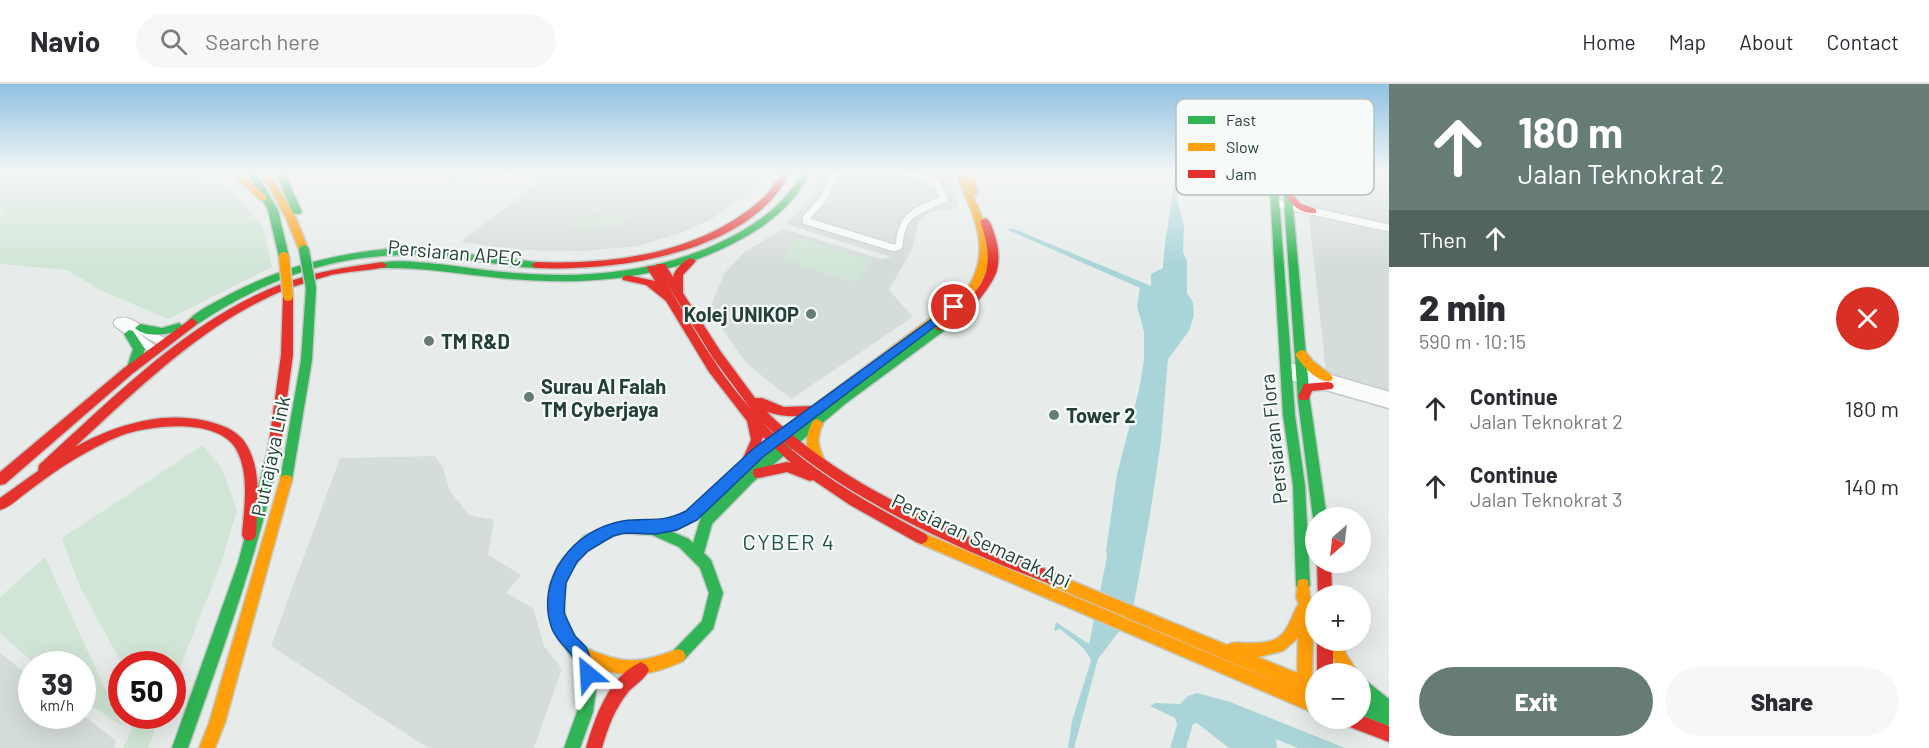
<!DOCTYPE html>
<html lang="en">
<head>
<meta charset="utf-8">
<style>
	:root { --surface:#fff; --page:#f7f7f7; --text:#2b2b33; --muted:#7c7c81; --line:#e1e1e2; --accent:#687c76 }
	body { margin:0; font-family:Barlow,sans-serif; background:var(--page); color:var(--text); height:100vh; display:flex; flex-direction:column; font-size:22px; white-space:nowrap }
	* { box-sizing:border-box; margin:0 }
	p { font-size:20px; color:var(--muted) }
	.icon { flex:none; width:33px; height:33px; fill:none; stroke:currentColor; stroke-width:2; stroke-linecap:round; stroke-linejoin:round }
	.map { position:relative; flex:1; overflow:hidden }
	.details { display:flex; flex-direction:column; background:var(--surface); width:540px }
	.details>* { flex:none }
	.banner { background:#687c76; color:#fff; overflow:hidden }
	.needle { width:39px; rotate:208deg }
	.fabs { position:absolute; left:1305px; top:423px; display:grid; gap:12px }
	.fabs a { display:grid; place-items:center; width:66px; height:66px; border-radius:50%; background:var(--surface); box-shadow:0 6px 24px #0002; font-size:30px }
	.speed { position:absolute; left:18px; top:567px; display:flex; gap:12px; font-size:30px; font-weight:700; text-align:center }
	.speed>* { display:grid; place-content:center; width:78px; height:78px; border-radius:50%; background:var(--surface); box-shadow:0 6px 24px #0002; line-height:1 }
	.speed small { font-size:15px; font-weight:400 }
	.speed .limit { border:9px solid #d22; background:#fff; color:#111 }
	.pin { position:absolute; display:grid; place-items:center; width:51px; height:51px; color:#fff; margin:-26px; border:3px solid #fff; border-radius:50%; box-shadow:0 2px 6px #0007 }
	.me { position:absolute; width:66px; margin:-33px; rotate:333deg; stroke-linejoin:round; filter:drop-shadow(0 0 4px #0008) }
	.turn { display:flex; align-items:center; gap:21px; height:126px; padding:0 30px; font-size:27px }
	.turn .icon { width:78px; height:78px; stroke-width:2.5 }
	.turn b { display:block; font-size:42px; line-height:51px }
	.then { display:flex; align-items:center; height:57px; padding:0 30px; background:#0003; gap:12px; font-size:22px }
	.round { display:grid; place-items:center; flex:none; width:63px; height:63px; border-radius:32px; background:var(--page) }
	.head { display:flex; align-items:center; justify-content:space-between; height:102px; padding:0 30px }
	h1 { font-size:36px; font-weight:800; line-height:45px }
	.action { display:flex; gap:12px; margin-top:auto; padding:12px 30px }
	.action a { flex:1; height:69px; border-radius:36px; background:var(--accent); color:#fff; font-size:24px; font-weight:800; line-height:69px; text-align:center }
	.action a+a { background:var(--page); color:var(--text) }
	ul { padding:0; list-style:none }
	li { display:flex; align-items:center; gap:18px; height:78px; padding:0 30px }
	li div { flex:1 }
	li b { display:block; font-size:22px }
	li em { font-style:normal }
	header { display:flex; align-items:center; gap:36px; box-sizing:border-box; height:84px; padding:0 30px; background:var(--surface); border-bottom:2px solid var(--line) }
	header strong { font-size:28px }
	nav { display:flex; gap:33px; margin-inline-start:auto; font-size:21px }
	.search { width:420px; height:54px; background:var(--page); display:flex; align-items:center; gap:15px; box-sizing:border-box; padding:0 21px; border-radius:33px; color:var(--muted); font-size:22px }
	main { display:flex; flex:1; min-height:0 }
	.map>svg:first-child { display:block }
</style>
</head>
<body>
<header>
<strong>Navio</strong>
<div class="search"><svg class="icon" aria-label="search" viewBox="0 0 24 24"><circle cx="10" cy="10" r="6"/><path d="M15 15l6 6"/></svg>Search here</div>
<nav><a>Home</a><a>Map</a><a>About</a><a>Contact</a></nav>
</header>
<main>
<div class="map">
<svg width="1389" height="664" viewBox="0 0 1389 664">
	<rect width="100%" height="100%" fill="#e7ecea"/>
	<path fill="#d5ddda" d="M551,88H766L758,103L710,136L678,150L637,162L585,167L522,166L461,158Z
		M824,88H949L959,122L953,126H939L927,130L919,137L912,165L889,206L913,233L791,315L746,279L709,226L724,190L743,169L783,145L881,175L891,173L786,140L815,109Z
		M1295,88H1389V140L1311,123L1298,113Z
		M1312,132L1389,149V306L1326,289L1309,133Z
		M435,372L443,384L450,407L469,431L494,436L488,471L521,491L506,509L533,524L544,562L562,585L534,664H428L271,562L340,374Z
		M0,569L31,593L32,632L83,631L116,657L114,664H0Z"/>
	<path fill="#d1e5d6" d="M180,88L227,100L263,143L272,183L168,235L104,208L67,186L0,180V133L3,126L0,127V94L23,89Z
		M440,88H487L478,94L447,102L446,99L451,96Z
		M593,123L631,133L621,142L575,146L573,139L568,135L579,133L595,136L603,129L591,125Z
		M798,154L871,176L857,199L783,176Z
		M203,361L221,383L237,426L222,477L173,601L172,580H122L80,503L62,454Z
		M45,473L122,642L83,616L82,580H35L0,549V513Z
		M138,632H160L148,664H123Z"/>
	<path fill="#a9d5d9" d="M1173,88H1176L1177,115L1184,143L1183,168L1187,177V209L1193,218L1194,231L1189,247L1168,275L1161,357L1150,431L1133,525L1127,537L1098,575L1074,664H1068L1072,637L1091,577C1088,565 1070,553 1060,545L1054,547L1056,538L1089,560L1107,473L1106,467L1117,390L1139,306L1144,276V248L1137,222L1140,204L1006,145H1014L1151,202V190L1163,184C1164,152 1174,120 1173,88Z
		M1197,609L1230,618L1345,664H1298L1276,655L1277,664H1229L1197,639L1193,640L1186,664H1170L1177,641L1175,634L1150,622L1156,619L1180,620L1188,612Z"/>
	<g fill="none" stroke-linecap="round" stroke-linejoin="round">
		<g stroke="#c4c9c7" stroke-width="9">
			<path id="street-far1" d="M836,88L823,115L806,134V137L894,164L899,162C901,129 917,127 944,115L936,98L907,88
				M1275,119L1389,144
				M119,241L118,238L125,237L132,241"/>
		</g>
		<g stroke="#c4c9c7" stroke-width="11">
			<path id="street" d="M118,239L154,266
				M129,239L163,258
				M1286,282L1389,312
				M1287,291L1389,320"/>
		</g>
		<g stroke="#c3cac7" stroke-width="3">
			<path id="fast" d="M248,88H256L278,126L289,173L287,175L284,176L279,173L268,126Z
				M276,88H284L302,128L300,130H294L292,128Z
				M803,88H811C793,122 766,143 732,160C660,197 579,202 500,194C461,190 422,183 382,184L377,181C389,171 466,184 485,186C567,196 650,193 725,156C758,140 785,120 803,88Z
				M1269,88H1277L1295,331L1305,401L1310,501L1308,506L1303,507L1298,506L1296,501L1293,401L1283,331Z
				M1282,88H1290L1310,317L1327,434H1316V438L1313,434L1298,317Z
				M386,165L432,166L536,178L541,181L536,184L521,183C486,179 451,172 416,171C334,169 263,196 196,241L192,242L187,238C195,228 210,221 221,215C273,186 327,171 386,165Z
				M311,201L316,204L312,276L292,396L291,400L286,401L281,400L280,396L301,276L306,204Z
				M179,239L184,243L183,246C168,250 147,255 135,244L140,240L162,244Z
				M941,239L945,240L946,243L945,246L845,320L753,398L712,440L704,469L711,476L723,509L713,545L683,577L678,579L673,577L670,572L673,567L702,537L709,509L700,484L679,463L652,451L621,449L593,460L568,489L563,513L567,541L591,575L597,599L593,628L580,664H564L577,628L581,599L579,583L558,555L550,532L549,503L558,481L584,452L620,438L654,440L689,455L693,459L701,433L743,390L837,314Z
				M129,246L133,247L145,265L139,283L133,287L127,283L133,265L124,250Z
				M274,360L278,362L280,365C259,468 223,565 188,664H172L238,479L268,365L270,362Z
				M1360,592L1389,615V642L1360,631V615L1370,619L1360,611Z"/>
		</g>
		<g stroke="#c3cac7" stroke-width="3">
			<path id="slow" d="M231,88H240L266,112V116H260Z
				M261,88H269L296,134L309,166L307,168L304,169L299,166L286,134Z
				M955,88H963L964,90V88H972L978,109L973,112C991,152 999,173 973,212L762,372L696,436L677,445L657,449L652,447L650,443L652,439L675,434L686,428L754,366L965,208C995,165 972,130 955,88Z
				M1301,266L1305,267L1313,277L1331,291L1333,294L1331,297C1317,299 1302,281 1295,270Z
				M817,335L821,337L823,340C816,354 818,363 825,376L823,380H815C805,364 804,353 813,337Z
				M286,391L291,392L292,396L225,639L215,664H199L209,639L280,396L281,392Z
				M921,448L1296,606L1048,500L1046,495L1048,490L1053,489L1227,561C1234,557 1239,559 1246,559C1283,560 1284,551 1297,522L1299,521L1296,513L1298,496L1303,495L1308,496L1310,513L1314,523L1312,596L1316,597V613L1310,611L1316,614V630L916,458L914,454L916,450ZM1298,554L1297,589L1258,573L1283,567Z
				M1327,556H1342L1346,570L1359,590H1342L1335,579Z
				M580,562C623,579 634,582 678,565L683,567L686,572L683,577C641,597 616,594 575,574L572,569L575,564Z"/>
		</g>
		<g stroke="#c3cac7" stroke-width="3">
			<path id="jam" d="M783,88H791C785,97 780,106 773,114C720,173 610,187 536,184L531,181L536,178C615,181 703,169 764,113C771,106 777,96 783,88Z
				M1288,107L1291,108L1301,120L1316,125V129C1301,130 1292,122 1284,110Z
				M985,134C991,137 992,143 994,149C998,160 1000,174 997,186C993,203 955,249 937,246L936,243L937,240C980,209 1000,192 980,137Z
				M691,174L696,177L683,191V209L721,268L755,314H762L784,323L812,322L818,326L816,329C799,334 784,333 767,328C845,405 958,449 1058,490L1060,495L1058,500L1053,501C958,466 830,408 759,335C806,385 866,418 926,450L928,454L926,458L921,460L916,458L850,421L813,396L810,397L787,388L759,394L754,393L753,389L754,385L787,378L791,379L763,353L753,378H745L743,374L751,356L747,337L709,288L666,217L646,201L623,196L622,194L627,191L655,197L647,184L648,182H656C686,230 712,281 750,324L713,274L656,182L657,180H665L673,193C674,186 684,176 691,174Z
				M382,178L387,181L386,183C368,187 349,187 331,191C317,195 301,200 287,205C205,238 139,304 75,363C117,340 169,324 217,340C227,343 237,348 244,357C263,384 257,420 256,451L254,455L249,457L244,455L242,451C244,424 250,390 236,365C217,333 149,341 120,352C105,358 90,366 75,375C58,385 42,397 26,409C18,415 10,423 0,426V414L38,387L39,381C112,315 186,238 279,201C313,188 347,183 382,178Z
				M288,209L293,212V271L280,365L278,368H270L268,365L281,271L283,212Z
				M192,234L197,238L196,241L132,290L5,400L0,401V388L124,284Z
				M1328,298L1332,299L1334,302L1332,305L1312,307L1308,316H1300L1298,313L1304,300Z
				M1317,478H1331L1332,512H1318Z
				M1317,556H1333V590H1317Z
				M641,578L646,581L649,586C645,595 636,600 629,607C615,624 608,643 602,664H586C595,633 609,592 641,578Z
				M1360,631L1389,642V658L1342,640L1340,634H1360Z"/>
		</g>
		<use href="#street-far1" stroke="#fbfcfc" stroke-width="7"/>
		<use href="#street" stroke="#fbfcfc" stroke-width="8"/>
		<use href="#fast" fill="#30b455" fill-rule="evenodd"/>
		<use href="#slow" fill="#ff9f0a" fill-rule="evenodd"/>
		<use href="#jam" fill="#e5322d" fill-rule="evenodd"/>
		<g stroke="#c2cac8" stroke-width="13" stroke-linecap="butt">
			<path id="fast-bridge" d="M304,166L311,204"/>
		</g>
		<g stroke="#c2cac8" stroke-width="13" stroke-linecap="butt">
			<path id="slow-bridge" d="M284,173L288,212"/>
		</g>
		<use href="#fast-bridge" stroke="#30b455" stroke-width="10"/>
		<use href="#slow-bridge" stroke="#ff9f0a" stroke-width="10"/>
	</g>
	<linearGradient id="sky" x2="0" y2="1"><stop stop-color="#8fc1e2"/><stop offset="0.49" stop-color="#f4f6f6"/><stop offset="1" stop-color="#f4f6f6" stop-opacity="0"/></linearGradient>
	<rect width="1389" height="181" fill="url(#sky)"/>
	<path fill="#1a73e8" stroke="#114b97" stroke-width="1.5" d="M954,219L958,220V225L763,373L697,436L677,446L656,450L625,449L613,452L588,467L577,478L566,499L564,529L575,552L586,563L597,590L594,596L588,599L582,596C579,589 577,581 574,574C567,564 557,557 552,545C534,495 574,445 623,437C648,433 660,440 686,427L753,365Z"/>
	<g fill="#687c76" stroke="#f6faf8" stroke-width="2">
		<circle cx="811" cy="230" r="6"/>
		<circle cx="429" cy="257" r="6"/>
		<circle cx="529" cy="313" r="6"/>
		<circle cx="1054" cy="331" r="6"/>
	</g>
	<g text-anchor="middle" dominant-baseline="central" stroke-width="4.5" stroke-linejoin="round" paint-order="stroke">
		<g font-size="20" fill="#244037" stroke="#f6faf8">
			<text transform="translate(455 168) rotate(5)">Persiaran APEC</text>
			<text transform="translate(1273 355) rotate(-96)">Persiaran Flora</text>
			<text transform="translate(270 372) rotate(-78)">Putrajaya Link</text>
			<text transform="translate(982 456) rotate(25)">Persiaran Semarak Api</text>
		</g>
		<g font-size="20" font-weight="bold" fill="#244037" stroke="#f6faf8" text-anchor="start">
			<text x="799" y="230" text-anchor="end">Kolej UNIKOP</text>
			<text x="441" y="257">TM R&amp;D</text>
			<text x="541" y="302">Surau Al Falah<tspan x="541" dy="23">TM Cyberjaya</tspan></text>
			<text x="1066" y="331">Tower 2</text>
		</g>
		<g font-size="22" letter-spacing="1.5" fill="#205343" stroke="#f6faf8">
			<text x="789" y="457">CYBER 4</text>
		</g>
	</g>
	<rect x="1176" y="15" width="198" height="96" rx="9" fill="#f6faf8" stroke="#b7c2be" stroke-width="1.5"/>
	<rect x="1188" y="32" width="27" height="8" fill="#30b455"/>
	<rect x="1188" y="59" width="27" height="8" fill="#ff9f0a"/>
	<rect x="1188" y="86" width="27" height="8" fill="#e5322d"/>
	<g font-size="16" fill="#244037">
		<text x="1226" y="42">Fast</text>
		<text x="1226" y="69">Slow</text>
		<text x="1226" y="96">Jam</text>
	</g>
</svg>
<div class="fabs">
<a><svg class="needle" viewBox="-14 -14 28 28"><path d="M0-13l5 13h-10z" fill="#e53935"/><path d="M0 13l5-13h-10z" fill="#7c7c81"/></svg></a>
<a>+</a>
<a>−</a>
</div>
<div class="speed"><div>39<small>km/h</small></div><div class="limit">50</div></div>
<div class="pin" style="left:954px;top:223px;background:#d93025"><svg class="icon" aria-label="arrive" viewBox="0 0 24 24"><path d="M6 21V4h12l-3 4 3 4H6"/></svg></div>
<svg class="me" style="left:588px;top:590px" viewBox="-20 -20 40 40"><path d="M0-17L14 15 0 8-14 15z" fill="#1a73e8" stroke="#fff" stroke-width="4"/></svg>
</div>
<section class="details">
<div class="banner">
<div class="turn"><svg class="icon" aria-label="ahead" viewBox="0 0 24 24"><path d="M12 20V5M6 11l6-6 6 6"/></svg><div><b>180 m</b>Jalan Teknokrat 2</div></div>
<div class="then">Then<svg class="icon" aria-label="ahead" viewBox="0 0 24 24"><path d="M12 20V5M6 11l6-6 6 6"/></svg></div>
</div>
<div class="head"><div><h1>2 min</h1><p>590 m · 10:15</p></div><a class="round" style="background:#d93025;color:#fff"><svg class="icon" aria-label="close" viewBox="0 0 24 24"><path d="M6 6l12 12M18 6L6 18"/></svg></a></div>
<ul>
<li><svg class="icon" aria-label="ahead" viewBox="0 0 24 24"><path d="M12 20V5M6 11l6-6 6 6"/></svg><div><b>Continue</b><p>Jalan Teknokrat 2</p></div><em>180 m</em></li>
<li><svg class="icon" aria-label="ahead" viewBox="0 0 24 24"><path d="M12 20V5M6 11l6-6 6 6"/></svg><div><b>Continue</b><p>Jalan Teknokrat 3</p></div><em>140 m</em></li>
</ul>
<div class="action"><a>Exit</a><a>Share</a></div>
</section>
</main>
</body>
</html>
